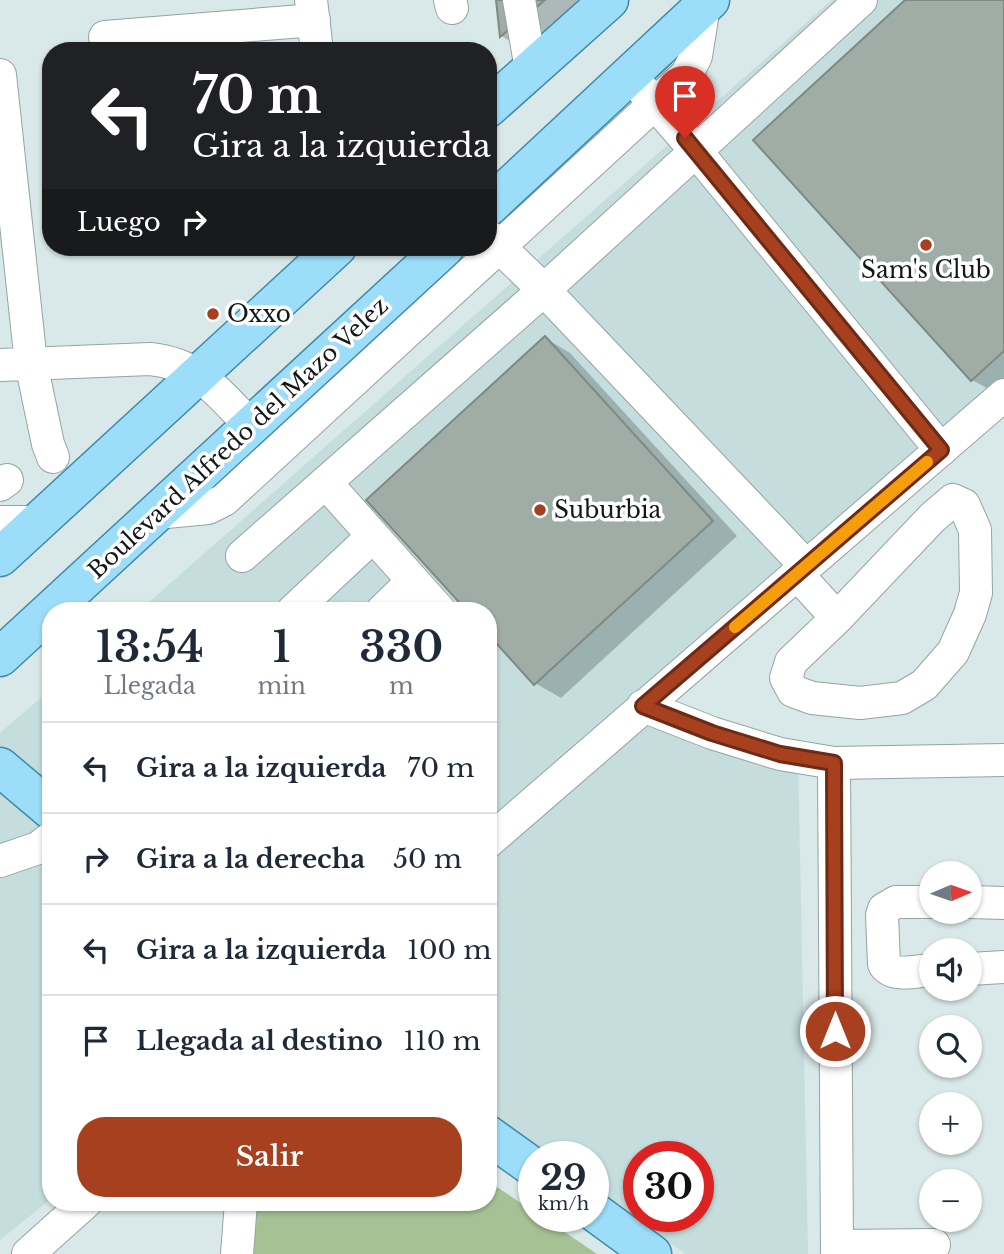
<!DOCTYPE html>
<html lang="es">
<head>
<meta charset="utf-8">
<style>
	:root { --surface:#fff; --page:#f6f6f7; --text:#1f2937; --muted:#747a83; --line:#e0e1e3; --accent:#a7401e }
	body { margin:0; font-family:"Libre Baskerville",serif; background:var(--page); color:var(--text); height:100vh; display:flex; flex-direction:column; font-size:26px; white-space:nowrap }
	* { box-sizing:border-box; margin:0 }
	p { font-size:23px; color:var(--muted) }
	.icon { flex:none; width:38px; height:38px; fill:none; stroke:currentColor; stroke-width:2; stroke-linecap:round; stroke-linejoin:round }
	.map { position:relative; flex:1; overflow:hidden }
	.sheet { position:absolute; left:42px; top:602px; width:455px; height:609px; display:flex; flex-direction:column; background:var(--surface); border-radius:28px; box-shadow:0 2px 5px #0004 }
	.sheet>* { flex:none }
	.top-card { position:absolute; left:42px; top:42px; width:455px; height:214px; border-radius:28px; box-shadow:0 2px 5px #0004; background:#202124; color:#fff; overflow:hidden }
	.needle { width:46px; rotate:88deg }
	.fabs { position:absolute; left:919px; top:861px; display:grid; gap:14px }
	.fabs a { display:grid; place-items:center; width:63px; height:63px; border-radius:50%; background:var(--surface); box-shadow:0 2px 5px #0004; font-size:35px }
	.speed { position:absolute; left:518px; top:1141px; display:flex; gap:14px; font-size:35px; font-weight:700; text-align:center }
	.speed>* { display:grid; place-content:center; width:91px; height:91px; border-radius:50%; background:var(--surface); box-shadow:0 2px 5px #0004; line-height:1 }
	.speed small { font-size:18px; font-weight:400 }
	.speed .limit { border:10px solid #d22; background:#fff; color:#111 }
	.pin { position:absolute; display:grid; place-items:center; width:60px; height:60px; color:#fff; margin:-72px -30px; border-radius:50% 50% 50% 0; rotate:-45deg; box-shadow:0 0 7px #0007 }
	.pin .icon { rotate:45deg }
	.me { position:absolute; width:77px; margin:-38px; rotate:0deg; stroke-linejoin:round; filter:drop-shadow(0 0 5px #0008) }
	.turn { display:flex; align-items:center; gap:24px; height:147px; padding:0 35px; font-size:32px }
	.turn .icon { width:91px; height:91px; stroke-width:2.5 }
	.turn b { display:block; font-size:49px; line-height:60px }
	.then { display:flex; align-items:center; height:66px; padding:0 35px; background:#0003; gap:14px; font-size:26px }
	.eta { display:flex; justify-content:space-evenly; align-items:center; height:119px; text-align:center }
	.eta b { font-size:42px; font-weight:600; line-height:49px }
	.button { display:flex; gap:14px; margin-top:auto; padding:14px 35px }
	.button a { flex:1; height:80px; border-radius:28px; background:var(--accent); color:#fff; font-size:28px; font-weight:600; line-height:80px; text-align:center }
	ul { padding:0; list-style:none }
	li { display:flex; align-items:center; gap:21px; height:91px; padding:0 35px; border-top:2px solid var(--line) }
	li div { flex:1 }
	li b { display:block; font-size:26px }
	li em { font-style:normal }
	.map>svg:first-child { display:block }
</style>
</head>
<body>
<div class="map">
<svg width="1004" height="1254" viewBox="0 0 1004 1254">
	<rect width="100%" height="100%" fill="#d9e8e8"/>
	<path fill="#c5dddd" fill-rule="evenodd" d="M832,0H1004V377L656,699L798,756L808,1254H686L593,1189V1157H547L488,1116V611H139ZM639,1157H698V1216H639Z
		M51,689V1199L0,1240V733Z"/>
	<path fill="#a6c294" d="M488,1181L534,1212V1216H541L597,1254H248L244,1202H488Z"/>
	<path fill="#0003" d="M497,0H577V8L526,50L501,36Z
		M908,0H1004V388L998,394L972,380Z
		M545,338L570,353L737,536L561,698L535,683Z"/>
	<path fill="#a0aca6" stroke="#7e8a84" stroke-width="2" d="M496,0H545L500,37Z
		M905,0H1004V351L971,381L753,140Z
		M545,336L713,521L534,685L488,634V611H467L366,500Z"/>
	<g fill="none" stroke-linecap="round" stroke-linejoin="round">
		<g stroke="#95a3a3" stroke-width="34">
			<path id="minor" d="M311,0L317,51
				M450,0L452,8
				M519,0L531,69
				M105,37L314,20
				M0,75L31,363L48,444L53,457
				M642,89L696,151L941,450
				M488,236L544,290L806,566
				M0,365L150,359C200,364 219,394 252,427
				M326,483L440,611
				M0,485L7,480
				M953,500L964,505L975,530L976,593L970,614L953,652L924,685L902,698L860,703L812,698L793,691L786,678L791,662L837,618L932,518Z
				M156,513L208,508L224,500L687,74L696,56L704,6
				M0,522H38
				M242,556L544,290L861,0
				M797,574L837,618
				M293,611L373,536
				M382,611L413,581
				M643,706L712,733L780,754L834,763L1004,760
				M834,763L837,1254
				M488,842L1004,395
				M0,861L38,848L51,838
				M931,902H896L884,909L882,915L884,964C893,978 916,971 931,970
				M970,902L1004,903
				M970,969L1004,967
				M837,1246L934,1245
				M28,1254L86,1202
				M237,1254L241,1202"/>
		</g>
		<g stroke="#418aa8" stroke-width="41">
			<path id="major" d="M488,108L609,0
				M488,207L710,0
				M0,557L337,247
				M0,657L445,247
				M0,767L51,810
				M488,1135L534,1168
				M593,1211L652,1254"/>
		</g>
		<use href="#minor" stroke="#fff" stroke-width="32"/>
		<use href="#major" stroke="#9cdefa" stroke-width="38"/>
	</g>
	<g fill="none" stroke-linecap="round" stroke-linejoin="round">
		<g stroke="#6d2a14" stroke-width="18">
			<path id="route" d="M685,138L941,450L643,706L712,733L780,754L834,763L835,1031"/>
		</g>
		<use href="#route" stroke="#a7401e" stroke-width="12"/>
		<path stroke="#f59e0b" stroke-width="12" d="M735,627L927,462"/>
	</g>
	<g fill="#a7401e" stroke="#fff" stroke-width="2.5">
		<circle cx="926" cy="245" r="7"/>
		<circle cx="213" cy="314" r="7"/>
		<circle cx="540" cy="510" r="7"/>
	</g>
	<g text-anchor="middle" dominant-baseline="central" stroke-width="7" stroke-linejoin="round" paint-order="stroke">
		<g font-size="23" fill="#121717" stroke="#fff" text-anchor="start">
			<text x="926" y="270" text-anchor="middle">Sam's Club</text>
			<text x="227" y="314">Oxxo</text>
			<text x="554" y="510">Suburbia</text>
		</g>
		<g font-size="23" fill="#121717" stroke="#fff">
			<text transform="translate(238 438) rotate(-43)">Boulevard Alfredo del Mazo Velez</text>
		</g>
	</g>
</svg>
<div class="fabs">
<a><svg class="needle" viewBox="-14 -14 28 28"><path d="M0-13l5 13h-10z" fill="#e53935"/><path d="M0 13l5-13h-10z" fill="#747a83"/></svg></a>
<a><svg class="icon" aria-label="sound" viewBox="0 0 24 24"><path d="M4 9h4l5-4v14l-5-4H4zM17 9q2 3 0 6"/></svg></a>
<a><svg class="icon" aria-label="search" viewBox="0 0 24 24"><circle cx="10" cy="10" r="6"/><path d="M15 15l6 6"/></svg></a>
<a>+</a>
<a>−</a>
</div>
<div class="speed"><div>29<small>km/h</small></div><div class="limit">30</div></div>
<div class="pin" style="left:685px;top:138px;background:#d93025"><svg class="icon" aria-label="arrive" viewBox="0 0 24 24"><path d="M6 21V4h12l-3 4 3 4H6"/></svg></div>
<svg class="me" style="left:835px;top:1031px" viewBox="-20 -20 40 40"><circle r="17" fill="#a7401e" stroke="#fff" stroke-width="3"/><path d="M0-11L8 9 0 5-8 9z" fill="#fff"/></svg>
<div class="top-card">
<div class="turn"><svg class="icon" aria-label="left" viewBox="0 0 24 24"><path d="M17 20v-9H6M10 6l-5 5 5 5"/></svg><div><b>70 m</b>Gira a la izquierda</div></div>
<div class="then">Luego<svg class="icon" aria-label="right" viewBox="0 0 24 24"><path d="M7 20v-9h11M14 6l5 5-5 5"/></svg></div>
</div>
<section class="sheet">
<div class="eta">
<div><b>13:54</b><p>Llegada</p></div>
<div><b>1</b><p>min</p></div>
<div><b>330</b><p>m</p></div>
</div>
<ul>
<li><svg class="icon" aria-label="left" viewBox="0 0 24 24"><path d="M17 20v-9H6M10 6l-5 5 5 5"/></svg><div><b>Gira a la izquierda</b></div><em>70 m</em></li>
<li><svg class="icon" aria-label="right" viewBox="0 0 24 24"><path d="M7 20v-9h11M14 6l5 5-5 5"/></svg><div><b>Gira a la derecha</b></div><em>50 m</em></li>
<li><svg class="icon" aria-label="left" viewBox="0 0 24 24"><path d="M17 20v-9H6M10 6l-5 5 5 5"/></svg><div><b>Gira a la izquierda</b></div><em>100 m</em></li>
<li><svg class="icon" aria-label="arrive" viewBox="0 0 24 24"><path d="M6 21V4h12l-3 4 3 4H6"/></svg><div><b>Llegada al destino</b></div><em>110 m</em></li>
</ul>
<div class="button"><a>Salir</a></div>
</section>
</div>
</body>
</html>
